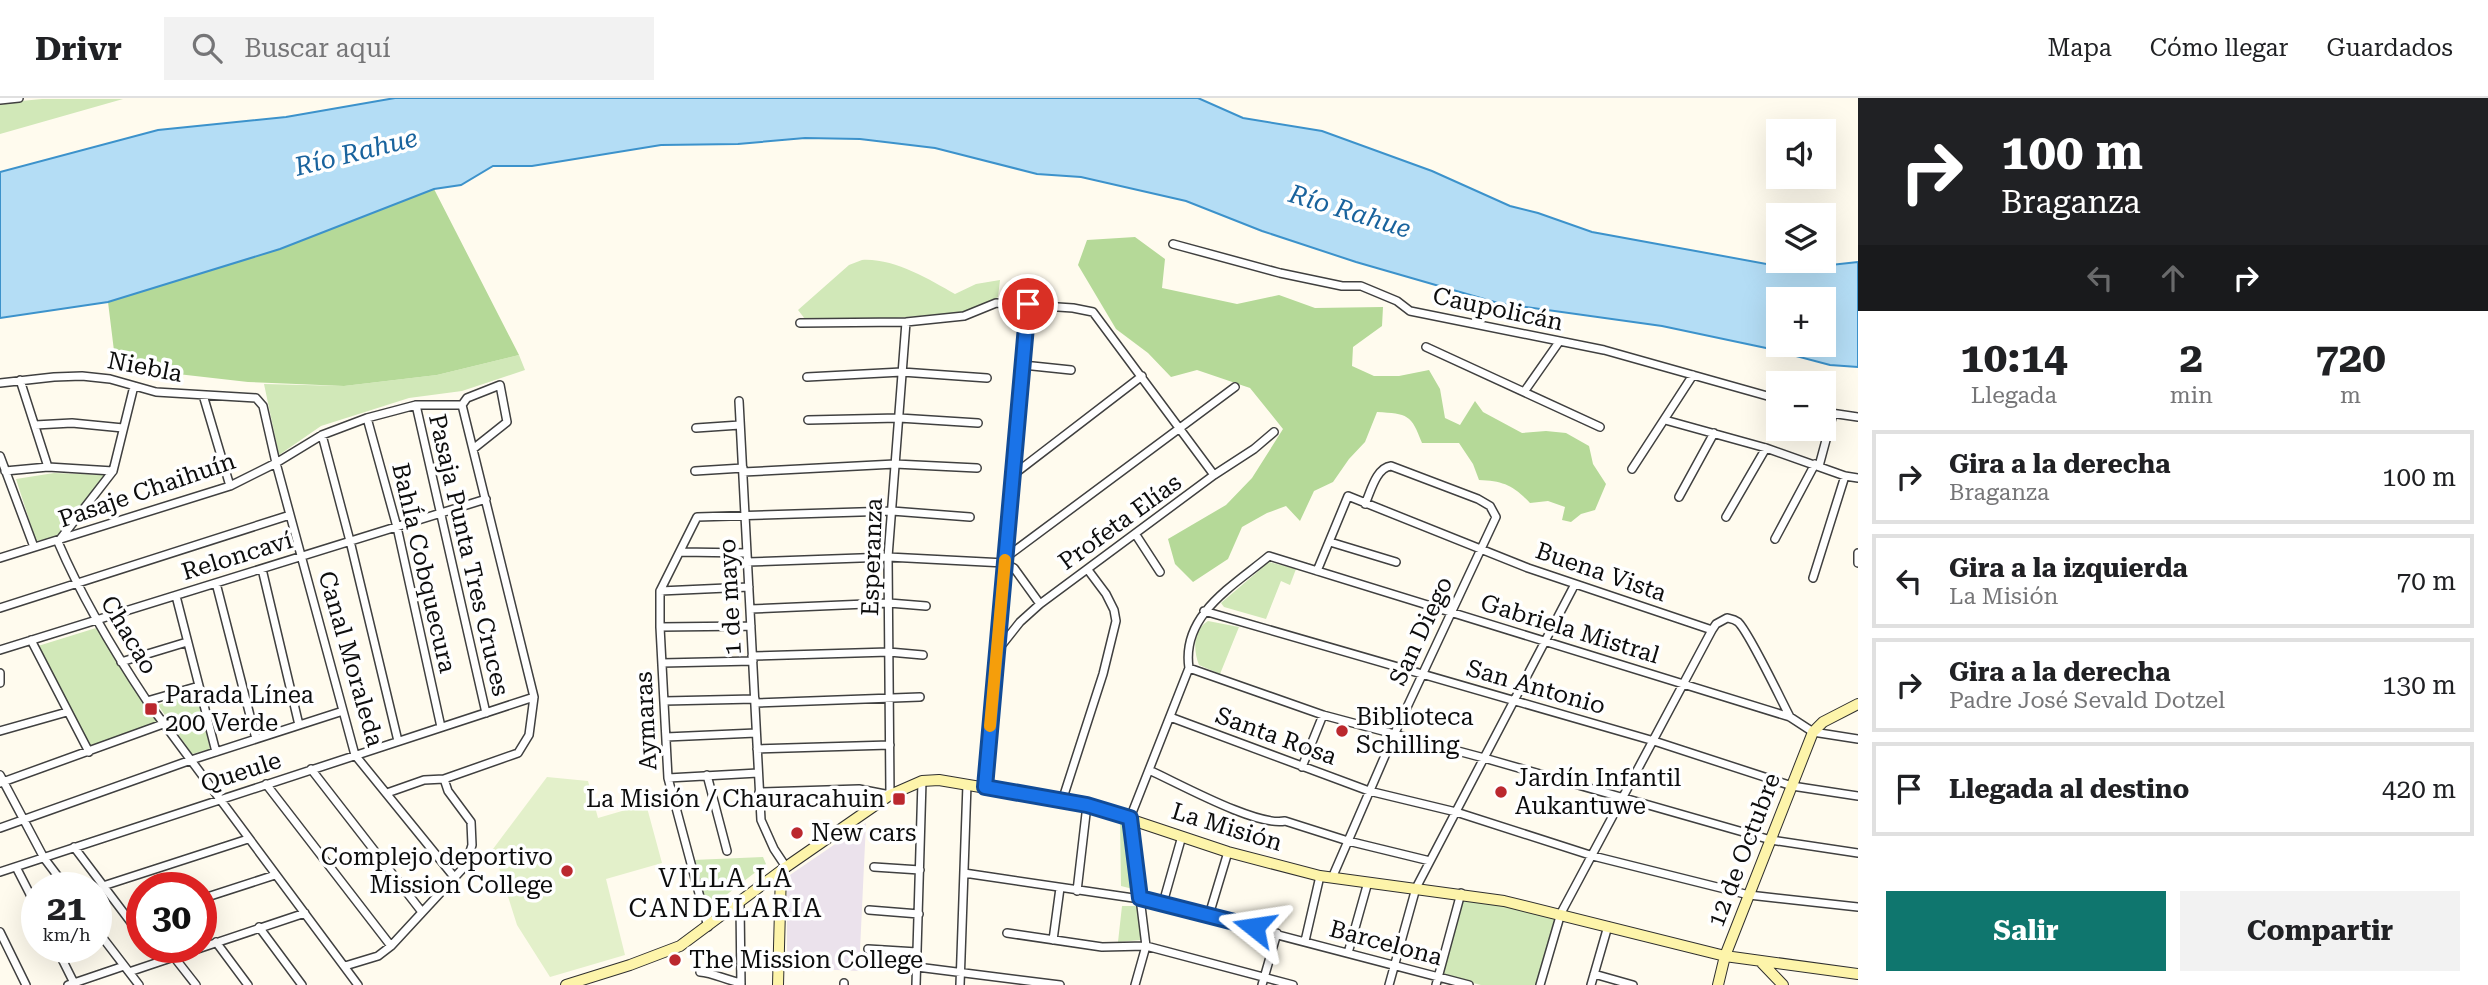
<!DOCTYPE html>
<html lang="es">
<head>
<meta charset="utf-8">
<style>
	:root { --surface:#fff; --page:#f2f2f2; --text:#202124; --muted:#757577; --line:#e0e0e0; --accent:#0f766e }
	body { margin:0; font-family:"Roboto Serif",serif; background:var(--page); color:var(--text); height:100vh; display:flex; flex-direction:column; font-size:26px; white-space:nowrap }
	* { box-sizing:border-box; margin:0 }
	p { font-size:23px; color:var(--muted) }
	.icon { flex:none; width:38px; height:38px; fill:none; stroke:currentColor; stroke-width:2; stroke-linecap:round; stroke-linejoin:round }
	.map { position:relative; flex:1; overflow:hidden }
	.details { display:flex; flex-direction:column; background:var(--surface); width:630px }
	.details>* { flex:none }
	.top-card { background:#202124; color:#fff; overflow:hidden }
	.fabs { position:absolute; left:1766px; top:21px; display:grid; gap:14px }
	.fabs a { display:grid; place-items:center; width:70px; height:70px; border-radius:0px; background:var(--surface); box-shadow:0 7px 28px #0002; font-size:35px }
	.speed { position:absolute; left:21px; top:774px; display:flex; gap:14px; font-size:35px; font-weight:700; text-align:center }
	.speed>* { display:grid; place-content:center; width:91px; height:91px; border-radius:50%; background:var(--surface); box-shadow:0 7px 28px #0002; line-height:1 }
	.speed small { font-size:18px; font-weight:400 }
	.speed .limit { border:10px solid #d22; background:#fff; color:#111 }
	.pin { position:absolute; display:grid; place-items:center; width:60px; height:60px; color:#fff; margin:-30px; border:4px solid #fff; border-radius:50%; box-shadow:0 2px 7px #0007 }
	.me { position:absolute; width:77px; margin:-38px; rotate:285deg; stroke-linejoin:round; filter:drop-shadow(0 0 5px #0008) }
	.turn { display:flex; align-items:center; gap:24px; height:147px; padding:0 28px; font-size:32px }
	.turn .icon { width:91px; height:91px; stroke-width:2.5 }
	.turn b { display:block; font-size:49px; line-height:60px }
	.lanes { display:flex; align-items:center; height:66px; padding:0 28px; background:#0003; justify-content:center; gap:35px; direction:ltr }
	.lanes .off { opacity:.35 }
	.eta { display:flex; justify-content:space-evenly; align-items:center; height:119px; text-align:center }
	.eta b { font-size:42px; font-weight:700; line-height:49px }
	.action { display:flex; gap:14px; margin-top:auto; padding:14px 28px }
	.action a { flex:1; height:80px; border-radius:0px; background:var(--accent); color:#fff; font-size:28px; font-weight:700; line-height:80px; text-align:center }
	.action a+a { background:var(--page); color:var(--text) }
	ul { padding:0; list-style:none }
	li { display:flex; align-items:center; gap:21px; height:94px; margin:0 14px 10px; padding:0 14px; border:4px solid var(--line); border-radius:0px }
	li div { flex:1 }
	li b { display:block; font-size:26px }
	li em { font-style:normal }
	header { display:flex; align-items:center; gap:42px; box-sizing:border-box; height:98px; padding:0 35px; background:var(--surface); border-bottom:2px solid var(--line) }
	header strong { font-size:33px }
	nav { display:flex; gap:38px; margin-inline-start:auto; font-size:24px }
	.search { width:490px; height:63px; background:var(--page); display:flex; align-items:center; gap:18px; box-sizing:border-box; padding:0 24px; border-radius:0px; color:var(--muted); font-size:26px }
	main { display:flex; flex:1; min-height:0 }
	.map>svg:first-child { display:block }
</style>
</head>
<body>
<header>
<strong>Drivr</strong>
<div class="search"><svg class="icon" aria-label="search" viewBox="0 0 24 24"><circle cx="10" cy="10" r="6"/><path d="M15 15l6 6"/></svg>Buscar aquí</div>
<nav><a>Mapa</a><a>Cómo llegar</a><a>Guardados</a></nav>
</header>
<main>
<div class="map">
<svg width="1858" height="887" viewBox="0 0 1858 887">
	<rect width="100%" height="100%" fill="#fffbee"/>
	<path fill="#ebe2ec" d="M866,725L859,873L792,870L787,872V779Z"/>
	<path fill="#d1e8b8" d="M42,1H123L0,36V5Z
		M862,162C894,160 928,181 955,196L976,186L1000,182L998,199L969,214L895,220L805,221L798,212L849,167Z
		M519,257L525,272L462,293L409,300L321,328L279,357L264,286L344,288L437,277Z
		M54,375L106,377L55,440L36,443L16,381Z
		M1269,464L1296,471L1290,487L1281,483L1266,521L1224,509L1221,505Z
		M1208,523L1239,529L1220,576L1199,567C1193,552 1193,532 1208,523Z
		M96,530L157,624L91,649L38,548Z
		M197,593L210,651L192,656L158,607Z
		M1120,724H1125L1133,791L1121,788Z
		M763,759L766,766L707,812L693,762Z
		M1462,799L1555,819L1536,887H1481L1440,877Z
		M1122,808H1137L1141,842L1118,844Z"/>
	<path fill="#b5d998" d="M434,91L519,257L437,277L344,288L248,284L116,269L108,204Z
		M1135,139L1165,161L1162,190L1237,206L1279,197L1315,210L1383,209L1382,228L1353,249L1352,268L1374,278H1399L1429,272L1440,291L1445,320L1460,327L1475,303L1483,314L1522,335L1546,333L1566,335L1589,348L1593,366L1606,386L1595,412L1581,416L1571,424L1562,422L1565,409L1548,403L1530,405C1513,387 1503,383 1479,382L1473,366L1459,345H1422C1411,316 1408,316 1377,314L1365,344L1349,361L1333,384L1314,393L1300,423L1286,408L1267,415L1242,429L1228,461L1193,484L1175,466L1168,441L1226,407L1252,380L1283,331L1250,290L1197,272L1171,279L1148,255L1116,231L1078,167L1087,142Z"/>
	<path fill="#e3f0ca" d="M547,679L588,683L598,720L646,706L662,765L606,781L625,857L550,879L517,827L493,751Z"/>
	<path fill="#b4ddf5" stroke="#3c92cb" stroke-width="2" fill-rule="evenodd" d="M395,0H1198L1243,20L1322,33L1432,73L1510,108L1538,115L1592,134L1794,171L1858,164V269L1830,267L1766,250L1662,228L1498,205L1356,164L1262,133L1186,103L1081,79L1037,76L935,50L860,41L805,40L738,46L661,47L532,68H493L461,87L434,91L280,151L108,204L0,220V74L158,32L286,19ZM1778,201H1824V247H1778Z"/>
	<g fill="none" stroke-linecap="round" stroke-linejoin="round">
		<g stroke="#404040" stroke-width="10">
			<path id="street" d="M0,2L19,0
				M1173,146L1280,175L1342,188H1361L1397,203L1410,213L1604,252L1778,301
				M800,225L906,224L964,218L996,205L1073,210L1093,214L1214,377
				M1426,249L1600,329
				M1023,267L1071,272
				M807,279L902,274L987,280
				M20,282L48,369
				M0,285L54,279L82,278L110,281L156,294L256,300L263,308L276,365L355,657L455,780
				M134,288L113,373L58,444C82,500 113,552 147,603L358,887
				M1524,294L1559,244
				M203,297L230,388
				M739,303L761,722L774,751L786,769
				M416,307L486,615
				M462,307L467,300L500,287L507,324L473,351
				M1824,314L1858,319
				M367,320L397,429L441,629
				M808,322L899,320L978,325
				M1665,322L1766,350L1845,378L1858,380
				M35,327L72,325L123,330
				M696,330L740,327
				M322,337L350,443L398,643
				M0,358L34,449
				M1819,368L1833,316
				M1632,371L1693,277
				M5,373L48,369L113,373
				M695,373L743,370
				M743,374L895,366L977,370
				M1013,377L1142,278
				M1679,399L1714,335
				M1726,419L1766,350
				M1136,437L1160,474
				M1775,441L1815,366
				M1330,444L1396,464
				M680,454L747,455
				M1858,455V465
				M0,460L230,388L276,365L322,337L367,320L416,307H462
				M1005,460L1235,289
				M747,464L888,459L1005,465L1014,470L1040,506
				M262,471L299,627
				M1317,473L1348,398L1528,470L1712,532L1716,526L1727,520C1732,521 1734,521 1738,524C1749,534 1781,602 1790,619
				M1813,480L1845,378
				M216,485L256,641
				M660,493L749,489
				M176,498L216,654
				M0,510L290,417
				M750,511L889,505L926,508
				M1204,513L1654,643L1792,688L1858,698
				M660,529L751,528
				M31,542L89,654
				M0,552L486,401
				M997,553L1020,524L1040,506L1214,377L1254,351L1274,334
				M752,558L889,554L923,557
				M121,564L187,544
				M662,565L753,563
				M1189,570L1323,617L1484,660L1771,742L1858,755
				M0,575V585
				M147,603L199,588
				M664,603L755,601
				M755,605L920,599
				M1170,619L1369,693L1456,714L1593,758L1749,797L1858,809
				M0,633L67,614
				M666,639L756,635
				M757,651L890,647
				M1302,669L1323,617
				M311,671L422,814
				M1149,672C1178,685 1257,729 1285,723L1348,743L1430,763
				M0,677L44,760L66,789
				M707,677L727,753
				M668,680L758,675
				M0,685L163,626
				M266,686L391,848
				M985,689L1028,206
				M759,694L859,691L890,697L888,459L906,224
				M387,695L424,682L444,681L518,655L529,637L534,599L462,307
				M1062,703L1103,576L1116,523L1114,512L1106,496L1088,472
				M0,730L191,662L343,613
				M74,749L142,839
				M16,769L37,810
				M874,769L920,772
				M0,774L534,599
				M964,775L1140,801L1469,887
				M1332,780L1394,637L1496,419L1490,408L1478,401L1391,368C1376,370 1371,393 1365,406
				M103,788L248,741
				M1077,793L1087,707
				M201,801L275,777
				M740,805L741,887
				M1163,805L1182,738
				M869,812L919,816
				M1209,817L1228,754
				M259,829L302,887
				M708,829L668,680L660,529V493L697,419L892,413L970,419
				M96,831L139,887
				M0,834L26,887
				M1007,835L1102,849L1146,848L1293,887
				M1053,842L1060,790
				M1305,843L1320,778
				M216,844L248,887
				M56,849L74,885
				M149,849L160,863
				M868,851L917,854
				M1348,855L1368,784
				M174,859L196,887
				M345,868L378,858L391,848L466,767L472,747L471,724L448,693L444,681
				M917,869L1060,887
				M129,874L305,815
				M700,874C713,875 726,882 741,885
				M1594,876L1633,887
				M68,887L124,868
				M844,887V885
				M916,887L922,683
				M960,887L967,686
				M1135,887L1146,848L1130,720L1189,570C1181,517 1233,488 1269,458L1790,619L1813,634L1858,641
				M1262,887L1277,835
				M1389,887L1416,790L1575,486
				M1436,887L1461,795
				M1540,887L1561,815L1712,532
				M1591,887L1608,828"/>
		</g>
		<g stroke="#2f2f2f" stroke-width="12">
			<path id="secondary" d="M1762,865L1783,887
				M566,887L630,867L680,848L786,769L890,697L922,683L939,682L1087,707L1228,754L1320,778L1504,803L1725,858L1858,876
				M778,887L781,773
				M1718,887L1725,858L1813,634L1823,624L1858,606"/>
		</g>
		<use href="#street" stroke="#fff" stroke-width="7"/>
		<use href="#secondary" stroke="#fdf4aa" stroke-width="10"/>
	</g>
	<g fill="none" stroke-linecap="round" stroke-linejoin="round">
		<g stroke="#114b97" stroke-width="18">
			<path id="route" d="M1028,206L985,689L1087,707L1130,720L1140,800L1254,829"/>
		</g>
		<use href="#route" stroke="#1a73e8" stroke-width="12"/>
		<path stroke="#f59e0b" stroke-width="12" d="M990,628L1005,462"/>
	</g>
	<g fill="#bb282e" stroke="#fff" stroke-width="2.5">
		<rect x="144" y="604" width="14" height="14" rx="3.5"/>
		<circle cx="1342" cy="633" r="7"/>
		<circle cx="1501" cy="694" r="7"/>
		<rect x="892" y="694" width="14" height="14" rx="3.5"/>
		<circle cx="797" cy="735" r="7"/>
		<circle cx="567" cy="773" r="7"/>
		<circle cx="675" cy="862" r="7"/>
	</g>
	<g text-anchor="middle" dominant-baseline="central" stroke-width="7" stroke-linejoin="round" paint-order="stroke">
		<g font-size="24" fill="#0d0d0d" stroke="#fff">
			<text transform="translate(1498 211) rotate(12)">Caupolicán</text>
			<text transform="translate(145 269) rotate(11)">Niebla</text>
			<text transform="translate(147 392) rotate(-19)">Pasaje Chaihuín</text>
			<text transform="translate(1120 424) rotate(-36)">Profeta Elías</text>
			<text transform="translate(469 457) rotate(77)">Pasaja Punta Tres Cruces</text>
			<text transform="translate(237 458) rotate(-17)">Reloncaví</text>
			<text transform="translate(872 459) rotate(-88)">Esperanza</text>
			<text transform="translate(424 470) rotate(77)">BahÍa Cobquecura</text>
			<text transform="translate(1601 474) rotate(19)">Buena Vista</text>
			<text transform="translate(730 499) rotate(-93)">1 de mayo</text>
			<text transform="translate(1570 531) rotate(17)">Gabriela Mistral</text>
			<text transform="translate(1421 533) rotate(-65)">San Diego</text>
			<text transform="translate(129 537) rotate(59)">Chacao</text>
			<text transform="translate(351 561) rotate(74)">Canal Moraleda</text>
			<text transform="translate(1536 589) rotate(16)">San Antonio</text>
			<text transform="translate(646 623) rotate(-93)">Aymaras</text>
			<text transform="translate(1276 638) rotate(20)">Santa Rosa</text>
			<text transform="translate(241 674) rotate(-18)">Queule</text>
			<text transform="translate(1227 729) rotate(17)">La Misión</text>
			<text transform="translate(1744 752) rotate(-69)">12 de Octubre</text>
			<text transform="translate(1386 845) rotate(15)">Barcelona</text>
		</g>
		<g font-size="24" fill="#0d0d0d" stroke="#fff" text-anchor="start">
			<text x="165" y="597">Parada Línea<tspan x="165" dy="28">200 Verde</tspan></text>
			<text x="1356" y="619">Biblioteca<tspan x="1356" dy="28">Schilling</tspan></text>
			<text x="1515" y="680">Jardín Infantil<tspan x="1515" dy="28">Aukantuwe</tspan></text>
			<text x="885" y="701" text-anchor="end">La Misión / Chauracahuin</text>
			<text x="811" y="735">New cars</text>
			<text x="553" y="759" text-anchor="end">Complejo deportivo<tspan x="553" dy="28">Mission College</tspan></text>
			<text x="689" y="862">The Mission College</text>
		</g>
		<g font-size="26" font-style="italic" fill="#19639d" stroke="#fff">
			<text transform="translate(356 54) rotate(-14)">Río Rahue</text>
			<text transform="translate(1350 113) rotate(17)">Río Rahue</text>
		</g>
		<g font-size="26" letter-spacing="2" fill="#0d0d0d" stroke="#fff">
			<text x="726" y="780">VILLA LA<tspan x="726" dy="30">CANDELARIA</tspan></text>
		</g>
	</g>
</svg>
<div class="fabs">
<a><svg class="icon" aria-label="sound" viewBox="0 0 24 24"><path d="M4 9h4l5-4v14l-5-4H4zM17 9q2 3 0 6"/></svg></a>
<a><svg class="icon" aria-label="layers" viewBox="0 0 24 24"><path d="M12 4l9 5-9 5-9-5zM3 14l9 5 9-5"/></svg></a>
<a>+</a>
<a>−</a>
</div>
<div class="speed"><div>21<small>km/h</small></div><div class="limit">30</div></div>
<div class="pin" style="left:1028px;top:206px;background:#d93025"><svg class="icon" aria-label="arrive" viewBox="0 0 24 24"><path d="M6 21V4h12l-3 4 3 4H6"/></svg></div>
<svg class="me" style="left:1254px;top:829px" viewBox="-20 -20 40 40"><path d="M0-17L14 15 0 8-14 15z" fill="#1a73e8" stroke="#fff" stroke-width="4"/></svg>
</div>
<section class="details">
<div class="top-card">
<div class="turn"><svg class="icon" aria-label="right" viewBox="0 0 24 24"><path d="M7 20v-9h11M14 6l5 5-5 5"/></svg><div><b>100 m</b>Braganza</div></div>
<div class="lanes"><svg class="icon off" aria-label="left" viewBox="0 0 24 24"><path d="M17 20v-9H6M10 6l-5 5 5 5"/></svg><svg class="icon off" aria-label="ahead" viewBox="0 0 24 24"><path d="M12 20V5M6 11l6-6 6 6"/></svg><svg class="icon" aria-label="right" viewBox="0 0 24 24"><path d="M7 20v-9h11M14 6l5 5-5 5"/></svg></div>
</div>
<div class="eta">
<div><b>10:14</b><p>Llegada</p></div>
<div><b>2</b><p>min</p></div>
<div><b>720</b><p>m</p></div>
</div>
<ul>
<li><svg class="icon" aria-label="right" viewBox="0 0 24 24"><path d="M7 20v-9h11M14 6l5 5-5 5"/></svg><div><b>Gira a la derecha</b><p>Braganza</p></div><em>100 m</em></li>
<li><svg class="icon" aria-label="left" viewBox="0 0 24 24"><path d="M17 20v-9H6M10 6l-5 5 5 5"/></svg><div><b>Gira a la izquierda</b><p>La Misión</p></div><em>70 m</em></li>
<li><svg class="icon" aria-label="right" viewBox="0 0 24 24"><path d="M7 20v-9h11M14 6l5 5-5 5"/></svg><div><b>Gira a la derecha</b><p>Padre José Sevald Dotzel</p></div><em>130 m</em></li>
<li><svg class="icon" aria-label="arrive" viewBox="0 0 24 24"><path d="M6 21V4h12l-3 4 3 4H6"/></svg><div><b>Llegada al destino</b></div><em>420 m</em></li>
</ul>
<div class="action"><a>Salir</a><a>Compartir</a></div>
</section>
</main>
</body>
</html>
